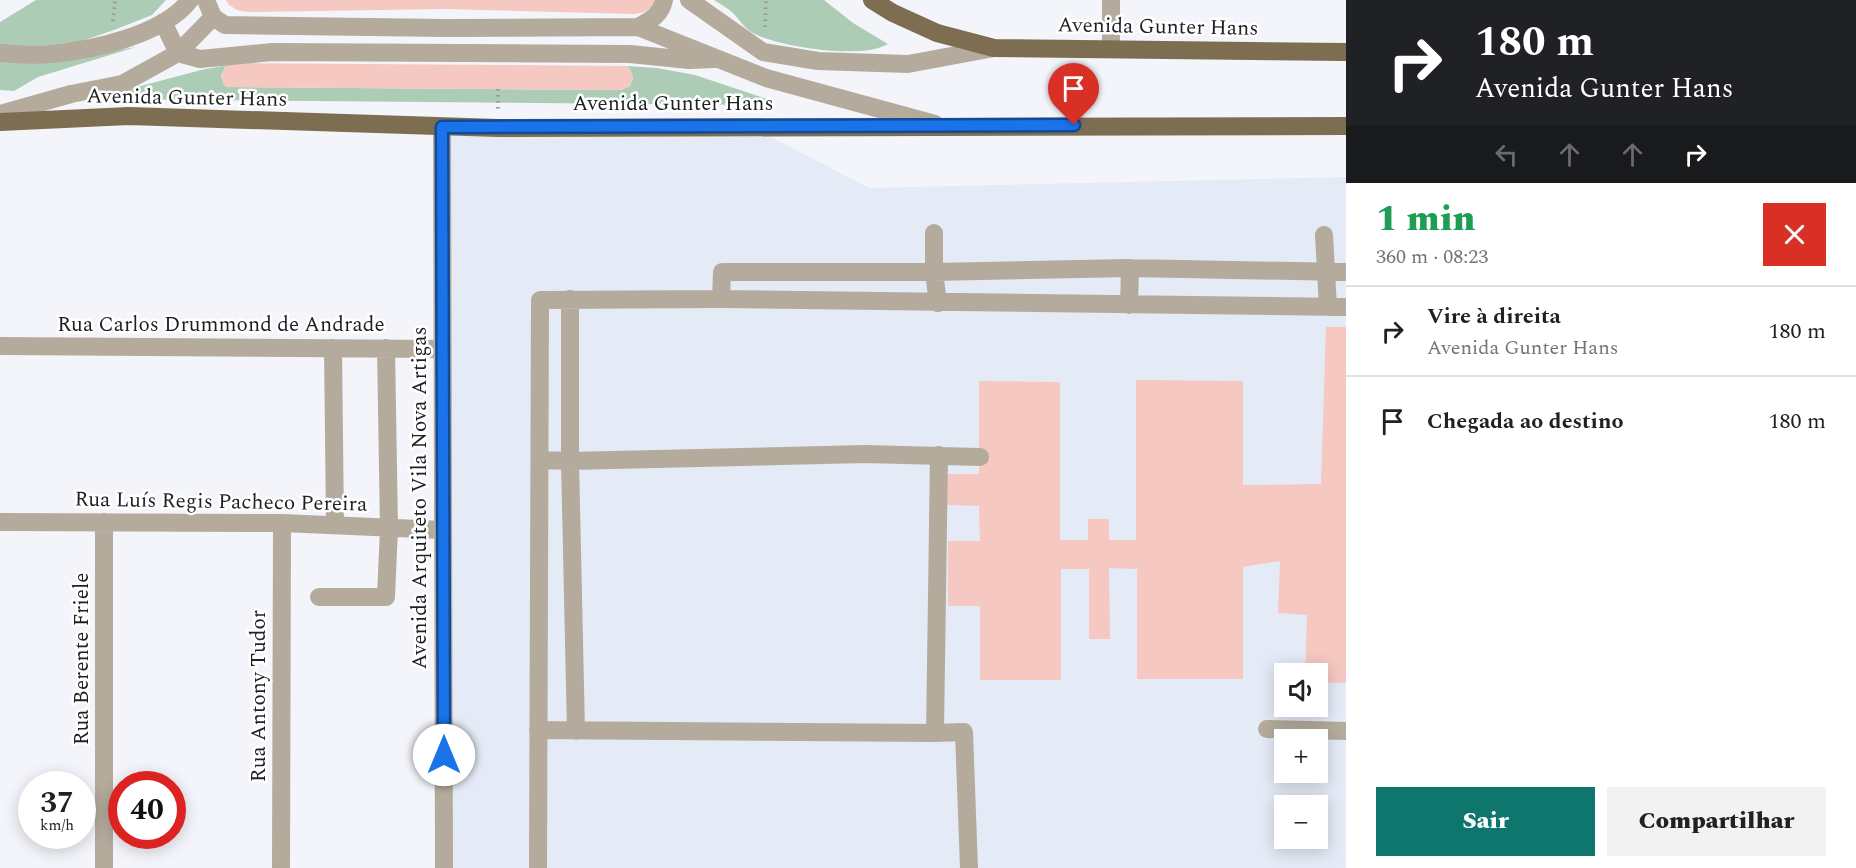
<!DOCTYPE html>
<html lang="pt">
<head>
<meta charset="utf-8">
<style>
	:root { --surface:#fff; --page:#f2f2f2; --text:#202124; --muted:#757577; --line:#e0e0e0; --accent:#0f766e }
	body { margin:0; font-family:Spectral,serif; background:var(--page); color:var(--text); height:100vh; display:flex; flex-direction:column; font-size:22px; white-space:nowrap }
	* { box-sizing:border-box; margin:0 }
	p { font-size:20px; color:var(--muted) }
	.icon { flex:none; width:33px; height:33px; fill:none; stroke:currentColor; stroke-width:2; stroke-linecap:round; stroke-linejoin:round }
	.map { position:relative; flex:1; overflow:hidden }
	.drawer { display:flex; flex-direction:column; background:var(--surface); width:510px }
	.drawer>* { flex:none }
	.top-card { background:#202124; color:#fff; overflow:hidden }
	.buttons { position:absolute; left:1274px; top:663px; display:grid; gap:12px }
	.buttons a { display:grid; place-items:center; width:54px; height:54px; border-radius:0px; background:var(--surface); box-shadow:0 3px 15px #0003; font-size:30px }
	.speed { position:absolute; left:18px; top:771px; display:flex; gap:12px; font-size:30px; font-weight:700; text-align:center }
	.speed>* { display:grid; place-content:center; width:78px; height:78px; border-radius:50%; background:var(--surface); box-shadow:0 3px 15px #0003; line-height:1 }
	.speed small { font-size:15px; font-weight:400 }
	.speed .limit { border:9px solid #d22; background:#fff; color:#111 }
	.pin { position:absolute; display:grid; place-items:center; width:51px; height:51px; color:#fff; margin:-62px -26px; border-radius:50% 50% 50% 0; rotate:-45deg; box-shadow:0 0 6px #0007 }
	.pin .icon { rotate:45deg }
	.me { position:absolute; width:66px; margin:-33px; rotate:0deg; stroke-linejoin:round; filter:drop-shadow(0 0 4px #0008) }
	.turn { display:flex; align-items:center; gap:21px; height:126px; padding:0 30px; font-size:27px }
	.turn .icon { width:78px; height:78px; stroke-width:2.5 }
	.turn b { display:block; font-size:42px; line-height:51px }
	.lanes { display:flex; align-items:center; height:57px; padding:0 30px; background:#0003; justify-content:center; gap:30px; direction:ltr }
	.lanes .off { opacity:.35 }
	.round { display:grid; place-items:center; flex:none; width:63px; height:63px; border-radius:0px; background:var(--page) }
	.summary { display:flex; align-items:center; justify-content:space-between; height:102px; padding:0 30px }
	h1 { font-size:36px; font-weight:800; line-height:45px; color:#1e9e55 }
	.action { display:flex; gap:12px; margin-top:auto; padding:12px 30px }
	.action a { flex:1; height:69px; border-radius:0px; background:var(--accent); color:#fff; font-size:24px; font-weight:800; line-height:69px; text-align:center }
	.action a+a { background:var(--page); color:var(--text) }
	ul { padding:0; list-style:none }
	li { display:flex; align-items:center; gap:18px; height:90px; padding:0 30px; border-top:2px solid var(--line) }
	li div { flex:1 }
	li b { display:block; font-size:22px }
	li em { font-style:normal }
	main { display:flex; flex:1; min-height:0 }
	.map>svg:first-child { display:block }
</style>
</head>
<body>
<main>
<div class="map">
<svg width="1346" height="868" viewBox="0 0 1346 868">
	<rect width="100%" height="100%" fill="#f3f5fb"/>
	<path fill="#e5eaf7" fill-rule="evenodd" d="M447,134L769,136L869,188L1346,177V868H451ZM1284,674H1317V706H1284ZM1284,740H1317V772H1284ZM1284,806H1317V838H1284Z"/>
	<path fill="#adccb5" d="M36,0H166L152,15L114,30L79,42L41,46H0V22Z
		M714,0H824L853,23L888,44C862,60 778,47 753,33C745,29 739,19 733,13C728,8 720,4 714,0Z
		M136,47L38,77L14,91L0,90V60L52,61Z
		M233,64L225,67L221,76L224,85L228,87L621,90L630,86L633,78L630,69L626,66L657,68L695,75L773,101L760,105L92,99L201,70Z"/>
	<path fill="#f5c8c1" d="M226,0H658L653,7L644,12L635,14L445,9L247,12L237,10L229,5Z
		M233,63L626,66L630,69L633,78L630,86L621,90L228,87L224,85L221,76L225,67Z
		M1326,327H1346V683L1317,682V674H1305L1307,615L1278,613L1280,561L1243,567V679H1137V569L1109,568L1110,639H1089V569H1061V680H980V606H948V541H980L979,506L947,505V474H979V381L1060,382V540H1088V519H1109V540H1136V380L1243,381V485L1321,484Z"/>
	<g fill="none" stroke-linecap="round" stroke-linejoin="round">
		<path stroke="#97989c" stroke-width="4" stroke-dasharray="1.5 4.5" stroke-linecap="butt" d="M113,21L115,0
			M765,27L766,0
			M498,89V109"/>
		<path stroke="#b4ab9c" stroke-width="18" d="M206,0L213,17L225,25L445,28L638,27C651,20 661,15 664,0
			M689,0L763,52L818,61L908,64L994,48
			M163,22L178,53L200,59L273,52L630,54L689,60L716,59
			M638,27L766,78L935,124
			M1111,49V0
			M0,53C17,54 34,56 51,54C93,50 163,35 190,0
			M0,114L71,94L122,84L178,53L213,17
			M442,127L444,868
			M934,233V272L938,303
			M1324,235L1328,307
			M570,299V461L576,731
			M721,299L722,272H934L1130,268L1346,272
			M1129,305L1130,268
			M0,346L441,349
			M333,348L335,525
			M540,460L570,461L865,454L980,457
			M0,522L282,523L442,530
			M319,597H386L389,528L386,348
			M1267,729L1346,731
			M538,730L935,733L964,732L969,868
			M935,733L939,455
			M104,868V522
			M281,868L282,523
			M538,868L540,300L721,299L1346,307"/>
		<path stroke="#7d6e52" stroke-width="18" d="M872,0L893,13L937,33L994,48L1346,52
			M0,122L129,116L498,128L1346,126"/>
	</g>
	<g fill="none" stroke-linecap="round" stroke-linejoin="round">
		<g stroke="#114b97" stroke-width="15">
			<path id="route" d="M444,755L442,127L1074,125"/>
		</g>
		<use href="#route" stroke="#1a73e8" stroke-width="10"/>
	</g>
	<g text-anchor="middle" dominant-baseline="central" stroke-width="5" stroke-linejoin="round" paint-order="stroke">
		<g font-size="21" fill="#1f2022" stroke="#fff">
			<text transform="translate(1158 27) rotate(1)">Avenida Gunter Hans</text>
			<text transform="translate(187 98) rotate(1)">Avenida Gunter Hans</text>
			<text x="673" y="104">Avenida Gunter Hans</text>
			<text x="221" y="325">Rua Carlos Drummond de Andrade</text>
			<text transform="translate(420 498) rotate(-90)">Avenida Arquiteto Vila Nova Artigas</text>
			<text transform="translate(221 502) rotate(1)">Rua Luís Regis Pacheco Pereira</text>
			<text transform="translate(82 659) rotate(-90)">Rua Berente Friele</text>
			<text transform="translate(259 696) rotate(-90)">Rua Antony Tudor</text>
		</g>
	</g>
</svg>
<div class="buttons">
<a><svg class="icon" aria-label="sound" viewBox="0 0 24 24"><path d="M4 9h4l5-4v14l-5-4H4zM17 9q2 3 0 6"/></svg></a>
<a>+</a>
<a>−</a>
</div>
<div class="speed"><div>37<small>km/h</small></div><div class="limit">40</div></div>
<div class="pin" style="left:1074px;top:125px;background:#d93025"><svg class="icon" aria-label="arrive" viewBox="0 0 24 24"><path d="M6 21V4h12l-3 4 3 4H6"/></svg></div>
<svg class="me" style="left:444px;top:755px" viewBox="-20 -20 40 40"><circle r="19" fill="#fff"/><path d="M0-13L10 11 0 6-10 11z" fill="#1a73e8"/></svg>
</div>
<section class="drawer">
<div class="top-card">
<div class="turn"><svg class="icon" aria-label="right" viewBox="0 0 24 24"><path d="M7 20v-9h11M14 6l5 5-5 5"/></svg><div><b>180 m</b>Avenida Gunter Hans</div></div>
<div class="lanes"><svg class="icon off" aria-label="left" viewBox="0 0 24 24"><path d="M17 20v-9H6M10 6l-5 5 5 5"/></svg><svg class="icon off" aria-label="ahead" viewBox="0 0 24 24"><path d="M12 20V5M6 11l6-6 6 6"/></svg><svg class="icon off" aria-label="ahead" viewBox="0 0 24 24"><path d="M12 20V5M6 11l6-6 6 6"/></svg><svg class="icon" aria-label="right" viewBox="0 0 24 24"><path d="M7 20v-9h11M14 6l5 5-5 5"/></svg></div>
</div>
<div class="summary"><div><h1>1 min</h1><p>360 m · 08:23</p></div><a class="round" style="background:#d93025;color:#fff"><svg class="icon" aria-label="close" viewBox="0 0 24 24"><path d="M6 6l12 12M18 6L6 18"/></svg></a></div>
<ul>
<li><svg class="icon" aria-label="right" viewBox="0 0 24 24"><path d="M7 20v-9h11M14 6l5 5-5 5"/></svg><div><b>Vire à direita</b><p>Avenida Gunter Hans</p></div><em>180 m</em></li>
<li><svg class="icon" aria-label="arrive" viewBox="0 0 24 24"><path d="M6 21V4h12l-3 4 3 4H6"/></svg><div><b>Chegada ao destino</b></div><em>180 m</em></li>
</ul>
<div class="action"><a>Sair</a><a>Compartilhar</a></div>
</section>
</main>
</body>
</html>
